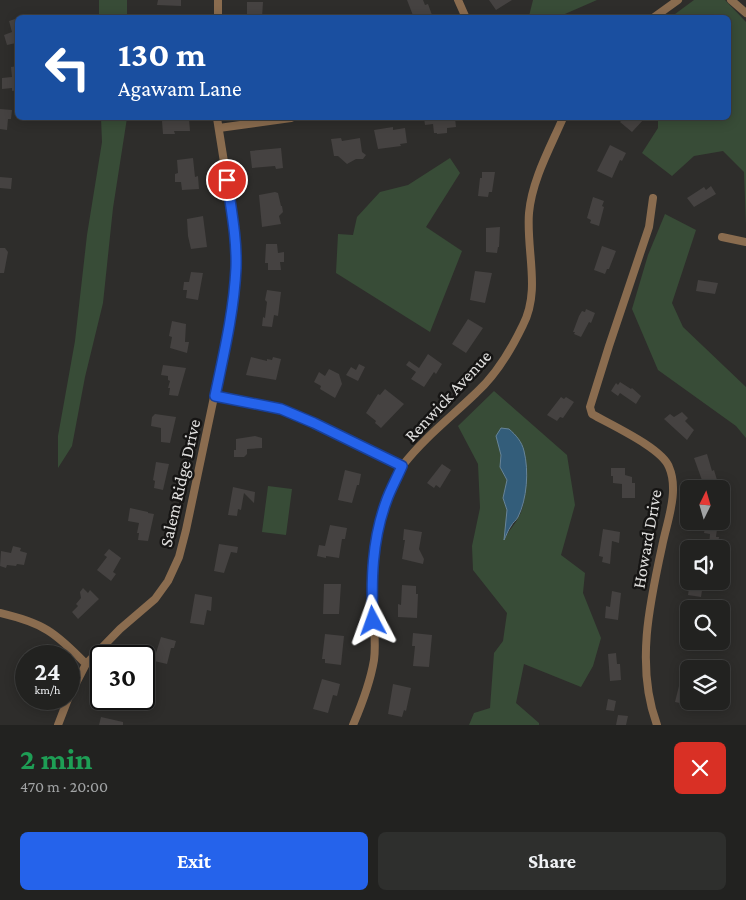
<!DOCTYPE html>
<html lang="en">
<head>
<meta charset="utf-8">
<style>
	:root { --surface:#222220; --page:#2e2f2d; --text:#f1f3f6; --muted:#a2a4a5; --line:#3f3f3e; --accent:#2563eb }
	body { margin:0; font-family:"Crimson Pro",serif; background:var(--page); color:var(--text); height:100vh; display:flex; flex-direction:column; font-size:19px; white-space:nowrap }
	* { box-sizing:border-box; margin:0 }
	p { font-size:16px; color:var(--muted) }
	.icon { flex:none; width:28px; height:28px; fill:none; stroke:currentColor; stroke-width:2; stroke-linecap:round; stroke-linejoin:round }
	.map { position:relative; height:725px; overflow:hidden }
	.side { display:flex; flex-direction:column; background:var(--surface); flex:1 }
	.side>* { flex:none }
	.guide { position:absolute; left:15px; top:15px; width:716px; height:105px; border-radius:8px; box-shadow:0 2px 12px #0003,0 0 0 1px var(--line); background:#1a4fa0; color:#fff; overflow:hidden }
	.needle { width:32px; rotate:5deg }
	.tools { position:absolute; left:680px; top:480px; display:grid; gap:10px }
	.tools a { display:grid; place-items:center; width:50px; height:50px; border-radius:8px; background:var(--surface); box-shadow:0 2px 12px #0003,0 0 0 1px var(--line); font-size:25px }
	.speed { position:absolute; left:15px; top:645px; display:flex; gap:10px; font-size:25px; font-weight:700; text-align:center }
	.speed>* { display:grid; place-content:center; width:65px; height:65px; border-radius:50%; background:var(--surface); box-shadow:0 2px 12px #0003,0 0 0 1px var(--line); line-height:1 }
	.speed small { font-size:12px; font-weight:400 }
	.speed .limit { border:2px solid #111; border-radius:8px; background:#fff; color:#111 }
	.pin { position:absolute; display:grid; place-items:center; width:42px; height:42px; color:#fff; margin:-21px; border:2px solid #fff; border-radius:50%; box-shadow:0 1px 5px #0007 }
	.me { position:absolute; width:55px; margin:-28px; rotate:356deg; stroke-linejoin:round; filter:drop-shadow(0 0 4px #0008) }
	.turn { display:flex; align-items:center; gap:18px; height:105px; padding:0 20px; font-size:22px }
	.turn .icon { width:65px; height:65px; stroke-width:2.5 }
	.turn b { display:block; font-size:35px; line-height:42px }
	.round { display:grid; place-items:center; flex:none; width:52px; height:52px; border-radius:8px; background:var(--page) }
	.overview { display:flex; align-items:center; justify-content:space-between; height:85px; padding:0 20px }
	h1 { font-size:30px; font-weight:700; line-height:38px; color:#1e9e55 }
	.cta { display:flex; gap:10px; margin-top:auto; padding:10px 20px }
	.cta a { flex:1; height:58px; border-radius:8px; background:var(--accent); color:#fff; font-size:20px; font-weight:700; line-height:58px; text-align:center }
	.cta a+a { background:var(--page); color:var(--text) }
	.map>svg:first-child { display:block }
</style>
</head>
<body>
<div class="map">
<svg width="746" height="725" viewBox="0 0 746 725">
	<rect width="100%" height="100%" fill="#2e2d2b"/>
	<path fill="#384c37" fill-rule="evenodd" d="M99,0H127V17H99Z
		M533,0H597L558,17H517L529,16Z
		M694,0H725L746,22V225L744,172L723,151L694,156L672,176L642,153L658,128V118H729V18L671,17Z
		M101,118H127L113,208L103,303L85,377L72,446L58,468V436L75,341L87,235L102,142Z
		M450,158L460,173L426,227L462,251L430,332L336,273L338,234L353,235L357,217L380,192L408,185Z
		M665,214L696,230L672,303L683,327L746,387V438L736,426L658,370L632,309L648,255Z
		M494,391L567,455L575,505L561,555L585,573L583,593L601,638L593,666L581,687L524,664L516,703L539,723V725H469L474,713L490,708L494,653L503,641L507,613L473,570L472,546L480,508L478,464L458,426ZM501,455L526,467C525,483 527,504 518,518C514,526 509,530 505,538L507,510L503,498L507,480L500,467Z
		M268,486L292,489L286,535L262,532Z"/>
	<path fill="#335d7a" stroke="#678498" d="M501,428L509,429C516,435 522,442 524,451C529,471 527,499 518,517C516,521 513,522 511,526C508,530 506,536 504,540L507,510L503,498L507,480L500,467L501,455L496,436Z"/>
	<path fill="#454241" d="M158,0H181V6L157,5Z
		M407,0H423L425,5L428,4L432,15L425,18H414Z
		M489,0H512L496,10Z
		M247,2H263L262,18H247Z
		M18,18V44L16,43L7,45L4,35L12,32L9,21Z
		M18,66V90L12,91V88L2,89V78L12,77L11,67Z
		M0,109L12,110L11,119H8L7,130L0,129Z
		M171,118H186V119H189L190,131H174L175,134H163L162,121H171Z
		M424,118H455L456,127L447,128V133L437,134V133H434L433,124L425,125Z
		M624,118H645L632,132L620,122Z
		M393,127V130L405,128L407,143L400,144L401,146L378,149L374,130Z
		M341,138L342,141L360,138L362,152L366,155L363,159H356L347,164L338,156H334L331,139Z
		M610,145L626,153L622,161L620,160L612,178L597,171Z
		M281,148L283,168L276,169L275,166L252,168L250,151Z
		M193,158L195,177L198,176L199,189L182,190L181,182H175V174L178,173L177,160Z
		M482,172H495L492,192H489L488,197L478,196L480,178H482Z
		M0,177L12,178L11,189L0,188Z
		M711,186L716,194L694,207L687,198L704,187L706,190Z
		M275,192L278,193L281,206H282L283,212L279,216L281,224L262,227L259,195Z
		M593,197L604,201L602,206L604,207L599,226L590,223L591,220L587,218Z
		M203,216L207,247L191,249L188,236L187,219Z
		M500,227L499,247H498L497,253L486,252V228Z
		M266,244H277L278,253L284,252V262H280L281,270H268V263H265Z
		M602,246L616,251L609,269H607L605,274L594,270Z
		M0,248H5L8,252L4,273H0Z
		M475,271L492,273L485,303L470,300Z
		M191,272L203,273L198,300L186,298L187,290H183L184,282H189Z
		M698,280L718,283L715,294L696,291Z
		M267,290L281,292L278,316L274,315L272,327L262,326L263,317L265,318L267,302L265,300Z
		M586,309L595,313L591,323L589,322L581,337L574,334L575,332H573L579,316L582,311L585,312Z
		M468,319L483,328L466,353L452,344Z
		M172,321L186,324L185,342H189L187,353L170,348L172,337L169,336Z
		M428,354L442,364L436,374L434,372L424,387L411,379L416,372L406,365L409,361L419,368Z
		M251,357L267,361V359L272,360L273,357L281,359L276,380L246,375Z
		M359,364L365,367L358,381L346,375L351,367L356,370Z
		M163,365L186,368L178,396L169,395L170,388H168L170,381L168,380V376L161,375Z
		M329,369L339,374L342,384L335,398L320,389L321,386L314,382L319,372L325,376Z
		M620,382L631,389L632,388L641,396L636,404L620,393L618,396L611,391L616,383L618,385Z
		M385,389L404,404L381,428L375,423L376,421L366,413L378,394L380,395Z
		M561,397L564,399L566,397L574,402L563,418L560,417L557,421L547,415Z
		M682,412L688,418L685,421L694,430L687,440L664,419L670,414L674,417Z
		M155,414L176,417L170,443L161,442V428L151,426L152,417Z
		M255,436L262,438V448L247,449V454L244,457H234V450H236V439Z
		M707,454L712,471L714,470L717,480L703,483L694,458Z
		M156,462L169,464L163,490L154,488L155,481L153,480Z
		M442,464L451,470L440,488L436,485L434,488L427,483Z
		M611,468H625V475L632,477V483H635V498H622V484L613,483V476H611Z
		M345,470L361,474L359,485H357L352,503L338,500Z
		M233,487L255,492L254,503L244,493L241,510L238,509L237,516L228,515Z
		M130,508L148,512V513L154,514L148,541L138,540L139,533H137L139,523L128,521Z
		M706,521H718L716,537H719L718,546L709,545L710,534L704,533Z
		M330,525L347,528L345,539H342L339,558L326,556V558L317,556L319,545L325,546Z
		M404,529L422,532L419,549L424,559L423,564L402,559L405,540H403Z
		M603,529L620,532L619,543L612,541L610,564L602,562L603,557L599,556Z
		M219,544L238,547L237,553L231,552L224,573L214,571Z
		M13,546L21,548L20,551L27,553L24,565L17,564L16,566L7,565L6,568L0,566L1,551L11,553Z
		M109,549L121,558L113,572L116,574L111,581L97,570L107,557L104,555Z
		M690,581H700V584H703L701,597L688,595Z
		M324,584H341L339,614H323Z
		M402,585L416,586V594H418L417,618L398,617V604L401,605Z
		M83,588L88,593L90,590L99,599L78,619L72,612L78,606L76,604L81,598L80,592Z
		M612,591L621,593L618,620L605,618L606,606L610,607Z
		M195,594L212,597L211,611L207,610L204,625L190,623Z
		M413,633L432,635L429,667L413,666L415,646H412Z
		M325,634L344,636L341,665L325,663V659H322Z
		M161,637L176,641L174,648H171L167,664L150,660L152,652L156,653Z
		M616,653L617,664H620L621,680L610,681L608,654Z
		M322,679L340,684L337,696L333,695L328,713L313,709Z
		M393,684L411,688L406,711L404,710L402,717L388,714Z
		M679,686L689,689V705L675,702Z
		M608,699L616,701L614,711L606,710Z
		M618,715L628,716L626,725H616Z
		M101,717L123,722V725H99Z"/>
	<g fill="none" stroke-linecap="round" stroke-linejoin="round">
		<path stroke="#8a6c4f" stroke-width="8" d="M458,0L466,18
			M731,0L746,13
			M218,18V0
			M653,18L678,0
			M219,128L291,118
			M653,198L649,227L609,346L590,407L592,414C611,425 662,448 669,467C679,490 668,519 663,542C650,601 635,666 657,725
			M722,237L746,242
			M215,396L281,409L314,423L402,466
			M0,613C43,623 55,632 86,664
			M69,697L86,664L120,629L155,599L168,581L179,557L186,530L234,302L236,266L235,231L217,118
			M58,725L68,699
			M353,725C362,704 370,684 374,660C377,637 372,612 371,588C370,559 377,530 386,503C389,491 396,475 403,465C424,438 451,417 476,393C496,375 511,350 523,325C541,290 526,251 529,213C532,180 550,148 563,118"/>
	</g>
	<g fill="none" stroke-linecap="round" stroke-linejoin="round">
		<g stroke="#184099" stroke-width="12">
			<path id="route" d="M227,180C231,209 237,238 236,268C234,311 224,353 215,396L281,409L314,423L402,466C397,478 390,490 386,502C372,541 371,580 373,621"/>
		</g>
		<use href="#route" stroke="#2563eb" stroke-width="9"/>
	</g>
	<g text-anchor="middle" dominant-baseline="central" stroke-width="5" stroke-linejoin="round" paint-order="stroke">
		<g font-size="18" fill="#e1e0df" stroke="#161514">
			<text transform="translate(448 396) rotate(-47)">Renwick Avenue</text>
			<text transform="translate(180 483) rotate(-77)">Salem Ridge Drive</text>
			<text transform="translate(647 539) rotate(-80)">Howard Drive</text>
		</g>
	</g>
</svg>
<div class="tools">
<a><svg class="needle" viewBox="-14 -14 28 28"><path d="M0-13l5 13h-10z" fill="#e53935"/><path d="M0 13l5-13h-10z" fill="#a2a4a5"/></svg></a>
<a><svg class="icon" aria-label="sound" viewBox="0 0 24 24"><path d="M4 9h4l5-4v14l-5-4H4zM17 9q2 3 0 6"/></svg></a>
<a><svg class="icon" aria-label="search" viewBox="0 0 24 24"><circle cx="10" cy="10" r="6"/><path d="M15 15l6 6"/></svg></a>
<a><svg class="icon" aria-label="layers" viewBox="0 0 24 24"><path d="M12 4l9 5-9 5-9-5zM3 14l9 5 9-5"/></svg></a>
</div>
<div class="speed"><div>24<small>km/h</small></div><div class="limit">30</div></div>
<div class="pin" style="left:227px;top:180px;background:#d93025"><svg class="icon" aria-label="arrive" viewBox="0 0 24 24"><path d="M6 21V4h12l-3 4 3 4H6"/></svg></div>
<svg class="me" style="left:373px;top:621px" viewBox="-20 -20 40 40"><path d="M0-17L14 15 0 8-14 15z" fill="#2563eb" stroke="#fff" stroke-width="4"/></svg>
<div class="guide">
<div class="turn"><svg class="icon" aria-label="left" viewBox="0 0 24 24"><path d="M17 20v-9H6M10 6l-5 5 5 5"/></svg><div><b>130 m</b>Agawam Lane</div></div>
</div>
</div>
<section class="side">
<div class="overview"><div><h1>2 min</h1><p>470 m · 20:00</p></div><a class="round" style="background:#d93025;color:#fff"><svg class="icon" aria-label="close" viewBox="0 0 24 24"><path d="M6 6l12 12M18 6L6 18"/></svg></a></div>
<div class="cta"><a>Exit</a><a>Share</a></div>
</section>
</body>
</html>
